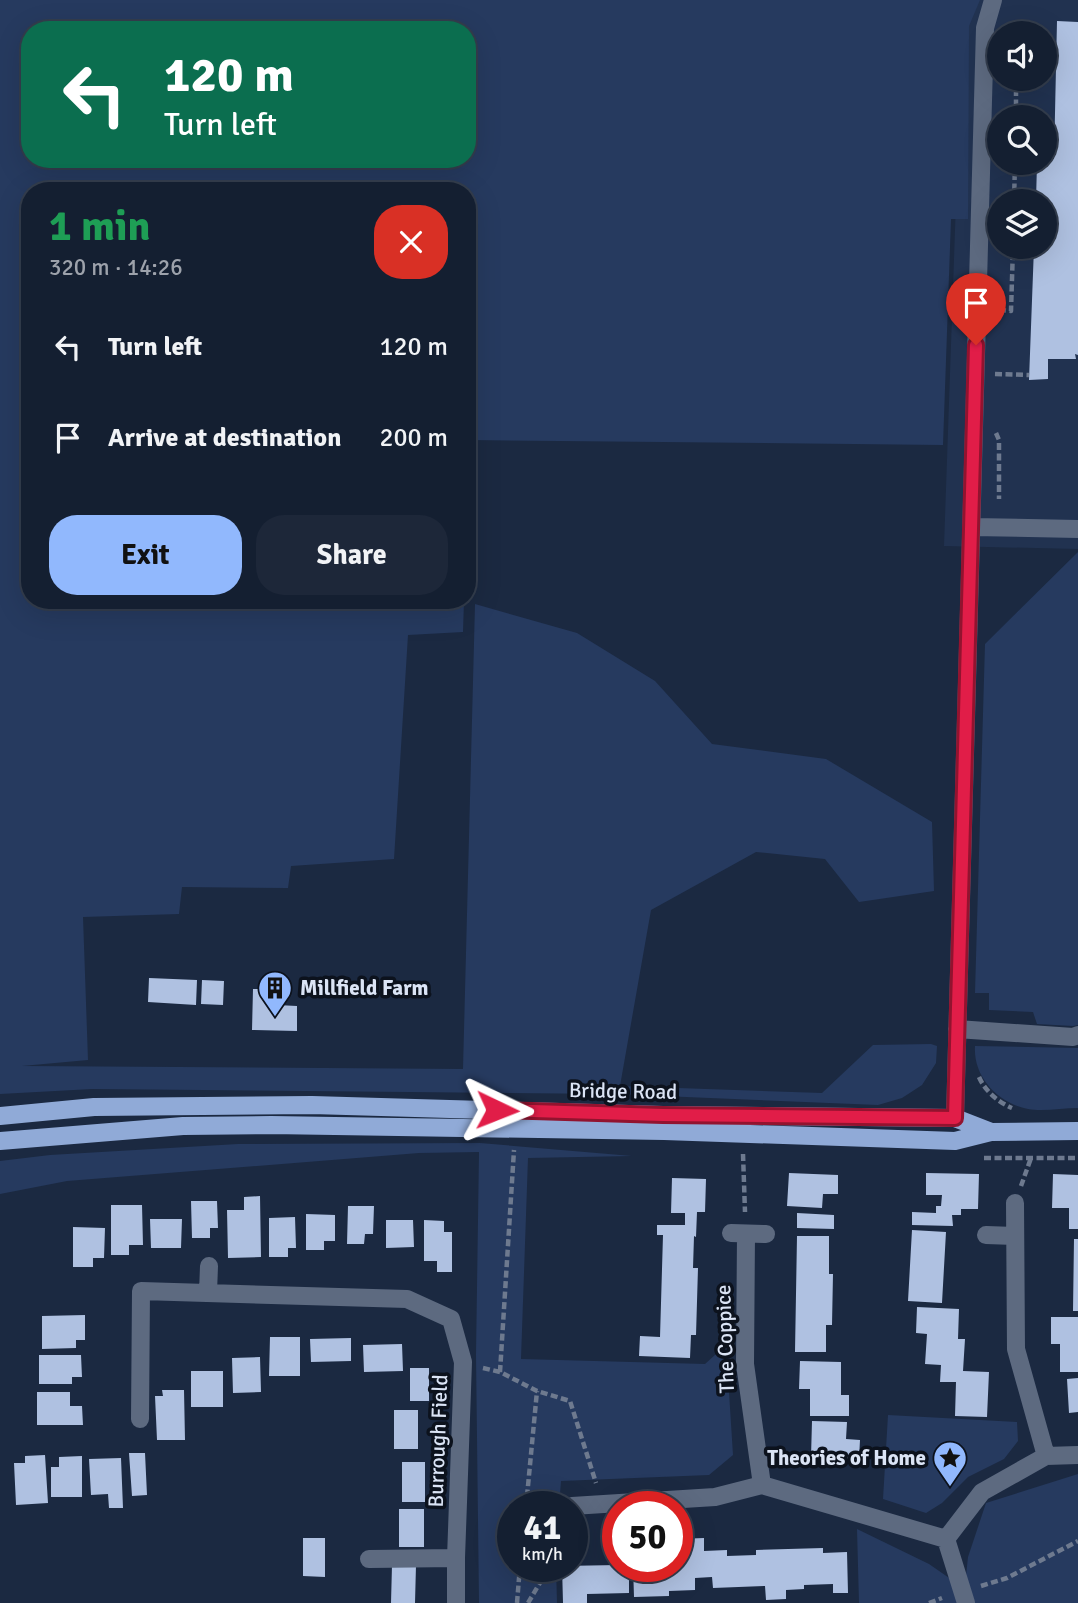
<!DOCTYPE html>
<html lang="en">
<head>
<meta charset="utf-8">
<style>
	:root { --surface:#141f31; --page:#1d2739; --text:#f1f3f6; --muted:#9da2ab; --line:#333d4d; --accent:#91b8fd }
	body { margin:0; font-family:Signika,sans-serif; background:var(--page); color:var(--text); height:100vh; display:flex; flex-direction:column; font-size:26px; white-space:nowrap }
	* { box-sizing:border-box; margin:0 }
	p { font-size:23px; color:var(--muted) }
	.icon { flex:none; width:38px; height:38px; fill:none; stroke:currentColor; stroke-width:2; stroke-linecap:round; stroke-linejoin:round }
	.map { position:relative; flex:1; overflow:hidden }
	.side { position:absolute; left:21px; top:182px; width:455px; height:427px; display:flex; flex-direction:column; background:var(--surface); border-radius:28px; box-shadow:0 7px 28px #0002,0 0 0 2px var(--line) }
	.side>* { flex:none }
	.top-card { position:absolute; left:21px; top:21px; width:455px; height:147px; border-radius:28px; box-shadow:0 7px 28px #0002,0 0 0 2px var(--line); background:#0b6e4f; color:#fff; overflow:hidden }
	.fabs { position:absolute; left:987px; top:21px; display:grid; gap:14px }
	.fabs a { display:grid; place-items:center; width:70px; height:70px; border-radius:50%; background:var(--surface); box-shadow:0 7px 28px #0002,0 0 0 2px var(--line); font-size:35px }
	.speed { position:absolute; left:497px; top:1491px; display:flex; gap:14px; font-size:35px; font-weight:700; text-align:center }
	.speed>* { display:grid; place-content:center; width:91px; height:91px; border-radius:50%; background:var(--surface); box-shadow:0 7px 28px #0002,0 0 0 2px var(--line); line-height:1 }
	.speed small { font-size:18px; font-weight:400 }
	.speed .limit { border:10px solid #d22; background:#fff; color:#111 }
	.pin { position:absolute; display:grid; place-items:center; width:60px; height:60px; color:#fff; margin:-72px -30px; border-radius:50% 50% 50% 0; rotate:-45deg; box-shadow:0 0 7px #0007 }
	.pin .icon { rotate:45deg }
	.me { position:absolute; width:77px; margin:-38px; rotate:92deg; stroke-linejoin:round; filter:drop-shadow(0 0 5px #0008) }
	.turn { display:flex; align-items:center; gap:24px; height:147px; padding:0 28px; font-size:32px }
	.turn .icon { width:91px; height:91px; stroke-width:2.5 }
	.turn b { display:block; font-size:49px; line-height:60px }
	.round { display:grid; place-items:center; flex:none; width:74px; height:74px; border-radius:28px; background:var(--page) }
	.overview { display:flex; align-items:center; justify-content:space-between; height:119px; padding:0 28px }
	h1 { font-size:42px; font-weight:800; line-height:52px; color:#1e9e55 }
	.primary-button { display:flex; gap:14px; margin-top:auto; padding:14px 28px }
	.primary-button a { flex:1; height:80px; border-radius:28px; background:var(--accent); color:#111; font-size:28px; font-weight:800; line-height:80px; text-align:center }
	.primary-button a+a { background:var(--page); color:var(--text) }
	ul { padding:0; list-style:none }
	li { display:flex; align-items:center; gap:21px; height:91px; padding:0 28px }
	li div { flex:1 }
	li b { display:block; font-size:26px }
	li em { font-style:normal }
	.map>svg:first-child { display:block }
</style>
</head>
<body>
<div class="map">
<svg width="1078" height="1603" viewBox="0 0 1078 1603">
	<rect width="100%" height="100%" fill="#1b2941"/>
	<path fill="#213250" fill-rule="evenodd" d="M963,0H1078V549L944,546ZM999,33H1045V79H999ZM999,117H1045V163H999ZM999,201H1045V247H999Z"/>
	<path fill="#263a5f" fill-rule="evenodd" d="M0,0H980L969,26L968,219H951L943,445L469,440L467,482V191H30V600H464L463,632L408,635L394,859L291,866L288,888L182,887L179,914L83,917L88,1060L22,1066L463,1069L475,604L577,633L655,681L712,744L826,759L932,822L934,891L859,902L825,859L756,852L651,910L620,1086L822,1093L873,1045L931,1044L937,1046L936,1063L922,1085L902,1098L878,1105L614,1094L92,1089L0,1094ZM30,30H467V159H30Z
		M1078,552V1025L1073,1026L1037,1024L1033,1012L989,1010V993H975L985,644Z
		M975,1046L1078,1048V1108C1062,1108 1043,1112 1028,1109C998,1103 973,1077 975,1046Z
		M480,1143L632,1156L528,1158L521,1359L705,1364L726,1345L733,1455L709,1475L561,1481L559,1507H513V1566H556L557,1603H479L476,1355L479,1152L419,1153L67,1181L0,1194V1161L50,1155L238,1144Z
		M888,1415L1017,1422L1018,1441L1004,1459L968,1477L942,1503L926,1513L883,1499Z
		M1078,1474V1603H975L966,1576L968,1557L986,1503Z
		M857,1529L929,1564L955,1582L961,1603H859Z"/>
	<path fill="#afc1e1" d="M1057,21L1078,22V355L1075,354L1076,359H1048V379L1029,380L1034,247H1045V201H1036L1037,163H1045V160L1054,159Z
		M149,978L197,980L196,1005L148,1002Z
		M202,980L224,981L223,1005L201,1004Z
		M253,989H277V1005L297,1006V1031L252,1030Z
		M789,1173L838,1175V1194H823L822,1208L787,1206Z
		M926,1173L979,1174L978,1209H961V1215H952L953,1226L912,1225V1212L936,1213V1206H941L942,1195H926Z
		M1053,1174L1078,1175V1229H1069V1208H1052Z
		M672,1178L706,1179L705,1212H697L696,1237L694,1236L693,1268H698L696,1335H691L690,1358L639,1356L640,1336L660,1337L663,1235H657V1225H685V1213H671Z
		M260,1196L261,1257L228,1258L227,1210H244V1197Z
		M191,1201H217L218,1228H210V1238H192Z
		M111,1205H142L143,1245H129V1255H111Z
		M348,1206H374L373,1234H365L364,1244H347Z
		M797,1213L834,1215V1229L797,1228Z
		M306,1214L335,1215V1241H324V1250H306Z
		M295,1217L296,1248H288V1257H269V1218Z
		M150,1219H182L181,1248H151Z
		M386,1220H413L414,1247L386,1248Z
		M424,1220L444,1221V1232H452V1272H437V1261H424Z
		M73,1227L105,1228L104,1258H93V1267H73Z
		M912,1230L946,1232L942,1303L908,1301Z
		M797,1236H829V1274H833L832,1325H826V1352H795Z
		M1074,1239H1078V1311H1073Z
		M917,1307L959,1309L958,1339H965L963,1371L989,1372L987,1417L955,1416L956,1382H940L941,1365L925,1364L927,1334L916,1333Z
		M85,1315V1340H76V1348L42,1349V1316Z
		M1051,1317H1078V1372H1060V1344H1051Z
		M270,1337H300V1376H269Z
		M351,1338V1361L311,1362L310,1339Z
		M402,1344L403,1371L364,1372L363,1345Z
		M39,1355H81L82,1377H72V1384H39Z
		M260,1357L261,1392L233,1393L232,1358Z
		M800,1361L841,1362V1395H849V1416H810V1389H799Z
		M410,1368H429V1401H410Z
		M191,1371H223V1407H191Z
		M1078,1378V1412L1069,1413L1067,1379Z
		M162,1390H184L185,1440H157L155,1396H163Z
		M37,1392H70V1406H82L83,1425H37Z
		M394,1410H418V1449H394Z
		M812,1421L847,1422L846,1439L860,1440L859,1459L811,1457Z
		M129,1453H145L147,1495L132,1496Z
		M45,1455L48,1503L16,1505L14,1463H25V1456Z
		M82,1456V1497H51V1467H59V1457Z
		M121,1458L123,1508H109L108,1494L91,1495L89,1459Z
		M402,1462H425V1502H402Z
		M399,1509H424V1547H399Z
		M303,1538H325V1577L303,1576Z
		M704,1538V1551L727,1550V1556L756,1555V1550L823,1548V1553L847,1552L848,1593H833V1584L804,1585V1589L786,1590V1599L766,1600L765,1586L713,1588L712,1577L695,1578V1590L669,1591V1596L634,1597L633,1566H677L678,1539Z
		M392,1565H416L415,1603H391Z
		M618,1565L629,1566V1593L587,1594V1603H563L562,1566Z"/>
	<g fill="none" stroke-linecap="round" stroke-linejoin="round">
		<path stroke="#6e7a8f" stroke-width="4.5" stroke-dasharray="7 3.5" stroke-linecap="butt" d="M1005,30H1018V33
			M1016,117V79
			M1014,201L1015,163
			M999,310L1011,311L1013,247
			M995,374L1029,375
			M996,433L999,440V499
			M979,1077C985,1091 998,1102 1012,1108
			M743,1154L745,1212
			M984,1158H1078
			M1021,1186L1031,1158
			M483,1368L500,1372L537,1391L570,1401L596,1483
			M500,1372L514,1150
			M526,1507L537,1391
			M981,1586L1007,1578L1078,1541
			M517,1603L520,1566
			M528,1603L550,1566
			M929,1603L942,1598"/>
		<path stroke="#5d6a80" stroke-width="18" d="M972,527L1078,529
			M957,1029L1073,1037L1078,1035
			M955,1118L985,28L993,0
			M1015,1203L1016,1349L1046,1456
			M731,1233L766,1234
			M746,1234L745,1364L762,1485
			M986,1235L1015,1236
			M208,1293L209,1266
			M140,1419L141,1291L407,1299L451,1319L463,1362L456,1558V1603
			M572,1506L715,1497L762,1485L946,1539L982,1492L1046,1456L1078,1455
			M946,1539L966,1603
			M369,1559L456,1558"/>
		<path stroke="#90aad7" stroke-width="18" d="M0,1116L94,1107L312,1105L663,1115L955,1118L991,1132
			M0,1141L183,1126L271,1125L664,1131L955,1141L991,1132L1078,1131"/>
	</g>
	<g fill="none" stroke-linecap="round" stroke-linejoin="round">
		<g stroke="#92132f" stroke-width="18">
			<path id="route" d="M497,1110L663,1115L955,1118L976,345"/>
		</g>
		<use href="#route" stroke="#e11d48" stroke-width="12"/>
	</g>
	<defs>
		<g id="building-pin" transform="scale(1.75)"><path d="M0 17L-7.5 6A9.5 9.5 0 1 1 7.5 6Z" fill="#91b8fd" stroke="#0c121d"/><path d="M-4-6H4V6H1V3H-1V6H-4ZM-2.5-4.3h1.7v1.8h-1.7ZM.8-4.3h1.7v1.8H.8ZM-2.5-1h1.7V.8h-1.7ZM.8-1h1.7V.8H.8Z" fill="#111"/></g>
		<g id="sight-pin" transform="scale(1.75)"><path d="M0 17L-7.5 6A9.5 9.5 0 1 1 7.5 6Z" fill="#91b8fd" stroke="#0c121d"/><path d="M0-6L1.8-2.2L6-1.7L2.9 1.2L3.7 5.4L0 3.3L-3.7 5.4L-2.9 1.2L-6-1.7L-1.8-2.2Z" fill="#111"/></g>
	</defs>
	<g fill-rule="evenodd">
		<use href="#building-pin" x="275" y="988"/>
		<use href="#sight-pin" x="950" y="1458"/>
	</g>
	<g text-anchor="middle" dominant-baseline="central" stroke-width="7" stroke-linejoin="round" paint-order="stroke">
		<g font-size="21" font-weight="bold" fill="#dbe4f5" stroke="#0c121d" text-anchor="start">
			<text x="300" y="988">Millfield Farm</text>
			<text x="926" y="1458" text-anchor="end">Theories of Home</text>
		</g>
		<g font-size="21" fill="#dbe4f5" stroke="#0c121d">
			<text transform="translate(623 1091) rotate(1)">Bridge Road</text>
			<text transform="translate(725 1339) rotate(-92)">The Coppice</text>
			<text transform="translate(438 1441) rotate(-88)">Burrough Field</text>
		</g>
	</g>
</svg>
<div class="fabs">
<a><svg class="icon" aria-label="sound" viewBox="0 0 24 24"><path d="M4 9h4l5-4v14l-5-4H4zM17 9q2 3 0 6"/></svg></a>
<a><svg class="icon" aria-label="search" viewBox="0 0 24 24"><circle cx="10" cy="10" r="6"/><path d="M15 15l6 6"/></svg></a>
<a><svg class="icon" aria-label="layers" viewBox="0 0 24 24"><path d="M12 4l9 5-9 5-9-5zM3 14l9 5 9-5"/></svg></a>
</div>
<div class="speed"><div>41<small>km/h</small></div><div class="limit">50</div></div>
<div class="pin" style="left:976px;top:345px;background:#d93025"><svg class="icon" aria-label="arrive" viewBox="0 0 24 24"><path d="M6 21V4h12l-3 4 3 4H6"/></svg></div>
<svg class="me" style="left:497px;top:1110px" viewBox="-20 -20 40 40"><path d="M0-17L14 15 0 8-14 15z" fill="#e11d48" stroke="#fff" stroke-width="4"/></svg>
<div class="top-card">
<div class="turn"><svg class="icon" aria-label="left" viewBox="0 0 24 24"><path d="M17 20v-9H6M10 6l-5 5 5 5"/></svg><div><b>120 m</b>Turn left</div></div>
</div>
<section class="side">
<div class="overview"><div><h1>1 min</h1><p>320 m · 14:26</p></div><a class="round" style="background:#d93025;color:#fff"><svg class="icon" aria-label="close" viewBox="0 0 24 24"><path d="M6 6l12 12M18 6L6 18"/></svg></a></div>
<ul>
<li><svg class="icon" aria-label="left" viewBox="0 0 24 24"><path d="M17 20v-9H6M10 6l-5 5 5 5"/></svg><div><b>Turn left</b></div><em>120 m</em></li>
<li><svg class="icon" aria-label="arrive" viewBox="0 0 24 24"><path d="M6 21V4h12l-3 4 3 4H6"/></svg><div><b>Arrive at destination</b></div><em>200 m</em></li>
</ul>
<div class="primary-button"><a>Exit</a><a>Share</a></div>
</section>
</div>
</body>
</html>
